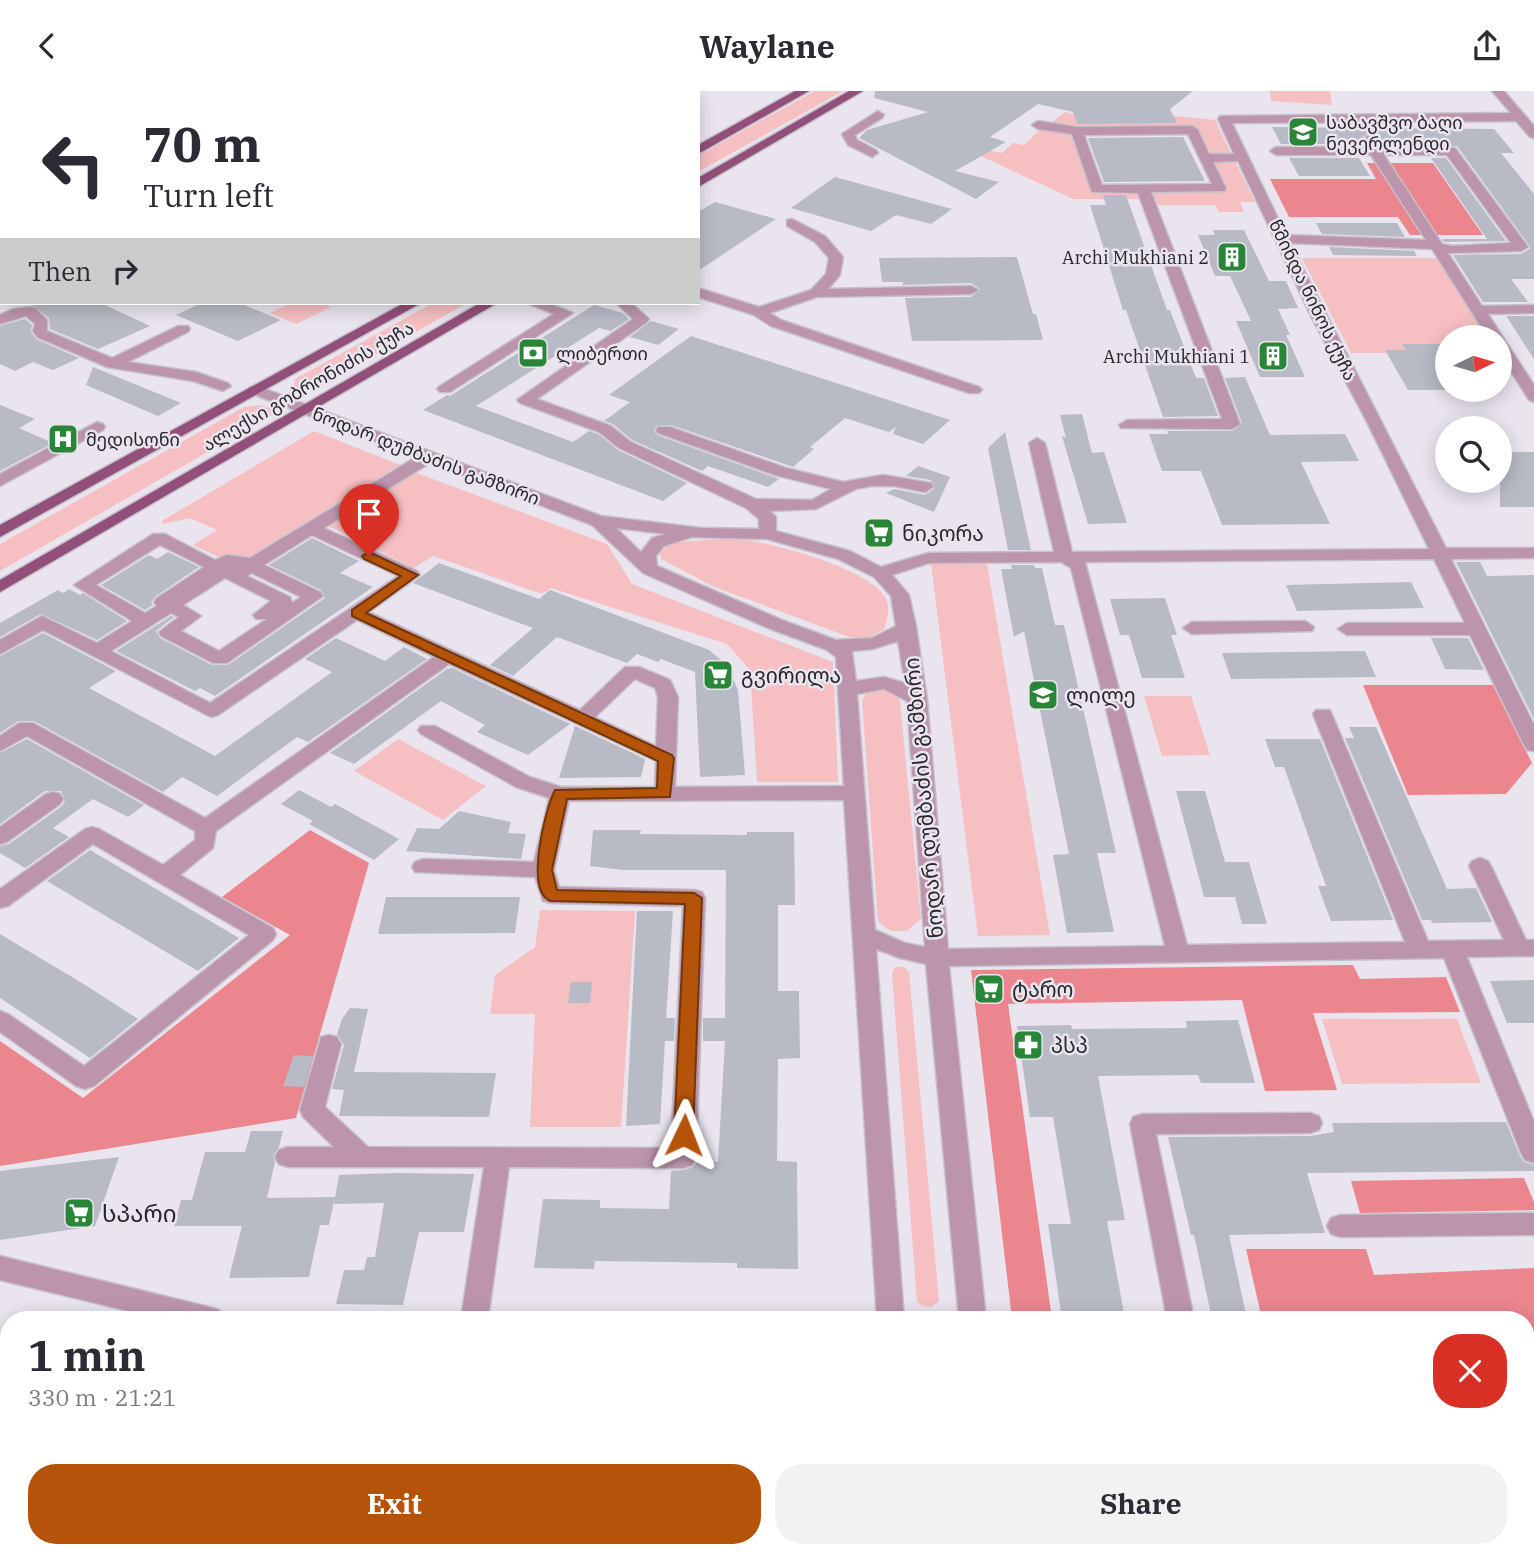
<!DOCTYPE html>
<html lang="en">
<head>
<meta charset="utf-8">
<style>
	:root { --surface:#fff; --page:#f2f2f3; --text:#2b2b33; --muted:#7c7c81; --accent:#b45309 }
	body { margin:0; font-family:"IBM Plex Serif","Noto Sans Georgian",serif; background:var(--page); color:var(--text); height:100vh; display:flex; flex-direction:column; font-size:26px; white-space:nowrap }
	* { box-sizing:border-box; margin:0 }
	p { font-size:23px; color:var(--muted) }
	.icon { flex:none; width:38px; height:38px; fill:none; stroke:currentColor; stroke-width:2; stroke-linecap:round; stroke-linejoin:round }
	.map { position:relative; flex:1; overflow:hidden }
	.drawer { position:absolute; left:0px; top:1220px; width:1535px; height:247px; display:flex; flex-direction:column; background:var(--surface); border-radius:28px 28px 0 0; box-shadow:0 4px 18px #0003 }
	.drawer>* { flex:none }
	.banner { position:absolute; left:0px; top:0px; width:700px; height:214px; box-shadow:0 4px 18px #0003; background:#fff; color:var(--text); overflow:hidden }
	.needle { width:46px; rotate:85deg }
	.fabs { position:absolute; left:1435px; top:234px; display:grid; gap:14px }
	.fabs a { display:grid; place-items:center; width:77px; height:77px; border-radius:50%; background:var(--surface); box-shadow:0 4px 18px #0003; font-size:35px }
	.pin { position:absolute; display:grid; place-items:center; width:60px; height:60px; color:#fff; margin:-72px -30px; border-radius:50% 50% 50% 0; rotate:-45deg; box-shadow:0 0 7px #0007 }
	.pin .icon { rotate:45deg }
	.me { position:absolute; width:77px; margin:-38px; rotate:2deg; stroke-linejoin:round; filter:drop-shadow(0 0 5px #0008) }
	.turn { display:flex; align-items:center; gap:24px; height:147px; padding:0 28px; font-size:32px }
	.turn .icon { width:91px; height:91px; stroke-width:2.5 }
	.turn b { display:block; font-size:49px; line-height:60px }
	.then { display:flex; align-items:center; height:66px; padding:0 28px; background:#0003; gap:14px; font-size:26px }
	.round { display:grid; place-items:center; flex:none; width:74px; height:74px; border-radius:28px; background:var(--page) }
	.overview { display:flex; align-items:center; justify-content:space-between; height:119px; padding:0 28px }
	h1 { font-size:42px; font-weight:700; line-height:52px }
	.button { display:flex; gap:14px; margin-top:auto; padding:14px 28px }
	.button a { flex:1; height:80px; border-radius:28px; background:var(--accent); color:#fff; font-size:28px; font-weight:700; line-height:80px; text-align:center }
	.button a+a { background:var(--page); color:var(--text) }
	header { display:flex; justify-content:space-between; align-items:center; height:91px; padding:0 28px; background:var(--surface); font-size:32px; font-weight:700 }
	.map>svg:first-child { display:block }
</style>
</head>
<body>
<header><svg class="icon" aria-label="back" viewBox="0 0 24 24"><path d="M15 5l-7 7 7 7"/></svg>Waylane<svg class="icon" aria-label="share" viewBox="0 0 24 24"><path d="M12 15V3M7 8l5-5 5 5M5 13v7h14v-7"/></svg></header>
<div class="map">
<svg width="1534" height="1465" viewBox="0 0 1534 1465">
	<rect width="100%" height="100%" fill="#e9e4ee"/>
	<path fill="#f6bfc2" d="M815,0H843L698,81V65Z
		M1270,0H1330L1332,14L1271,10Z
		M1082,16L1215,29L1232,65H1211L1196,37L1075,38L1051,32L1065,21L1072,23Z
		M1042,37L1070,42L1091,100H1135L1139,108H1073L955,53L1002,62L1013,52L1024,54Z
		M1235,70L1255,111H1240L1244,121H1219L1215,114H1156L1150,99H1228L1214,71Z
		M1302,167H1439L1490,247H1447V262H1351Z
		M291,212H321L331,216L296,233L270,222Z
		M433,212H467L313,299H293L295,288Z
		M260,314L272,318V324L0,480V453L244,316Z
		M314,340L400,374L236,474L193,454L217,439L190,427L163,433L162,430Z
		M414,381L607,453L632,493L833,571L838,691H757L750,579L727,553L551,497L542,503L433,465L414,477L326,434Z
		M702,449C718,449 735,447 751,450C783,455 868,478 885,506C891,516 887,527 884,538L868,547L849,546L712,495L661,468L660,461L672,452Z
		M931,473H987L1050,844L978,845Z
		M885,597L897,603L900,611L921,828L907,840H891L878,831L862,609L868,600Z
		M1144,605H1191L1210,664L1162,665Z
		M398,648L486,695L443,729L354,680Z
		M540,819L635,820L621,1036H530L535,923H490L495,884L535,856Z
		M895,876H904L909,881L939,1210L931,1216L923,1215L917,1211L892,882Z
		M1457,928L1481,992L1342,993L1322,928Z
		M0,1309L9,1310V1458H184L180,1465H0Z"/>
	<path fill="#eb858e" d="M1367,72H1433L1483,144H1410L1398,126H1289L1270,88H1376Z
		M1363,594H1493L1532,672L1506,703L1408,704Z
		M310,739L369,772L296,1027L0,1075V950L83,1007L290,844L222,806Z
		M1353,874L1360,888L1446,886L1460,921L1313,922L1337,999L1265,1000L1242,909L1008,913L1052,1228H1012L971,879Z
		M1524,1087L1534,1111V1119L1360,1122L1351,1090Z
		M1246,1158H1366L1374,1184L1534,1177V1465H1388L1387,1458H1526V1228H1262Z"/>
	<path fill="#b8bac5" d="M875,0H1193L1170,18L1177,32L1077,33L1073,21L1038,13L990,46L1006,51L955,80L999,91L976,108L859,47L867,39L928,21L874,7Z
		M1272,36L1494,38L1514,62H1501L1534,103V188H1511L1528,211H1483L1453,164L1521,163L1531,157L1457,55L1380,53L1374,45L1369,42L1359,49L1362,53H1281Z
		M1183,46L1205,90L1104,91L1088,47Z
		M1289,67H1370H1359L1370,85H1299Z
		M1389,67H1446L1506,150L1444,151L1442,148H1487L1431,67Z
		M835,86L952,118L931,133L896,124L871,140L791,117Z
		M1103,104H1126L1167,219H1170L1196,287H1204L1218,325L1163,326L1126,219H1123L1090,114H1106Z
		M715,111L776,128L698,180V121Z
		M1316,132H1397L1405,146L1322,143Z
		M1213,139H1244L1269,190H1286L1298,217L1278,218L1290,244H1286L1305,286H1260L1236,230H1251L1230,185H1215L1198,144H1215Z
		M1329,156L1414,160L1417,165L1333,164Z
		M1017,166L1033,223H1036L1043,249L912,250L905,207L971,206L980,198L971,192L903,194V191H882L879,167Z
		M37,212H101L150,235L98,258L50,238L49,227L32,214Z
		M202,212H239L281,229L238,250L176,224Z
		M594,214L623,222L629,228L611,240L599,237L476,315L573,351L589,340L598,343L618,359L687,392L663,410L423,319L447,304L450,305Z
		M1506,225H1534V268Z
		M25,228L32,234L31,241L36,248L79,267L53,279L33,271L15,280L0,273V235Z
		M651,230L679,238L658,254L630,246Z
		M691,245L907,315L950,329L923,353L893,343L896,336L889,341L845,327L810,356L814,358L793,376L671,334L656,335L654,340L657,344L779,388L768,396L708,375L702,380L632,349L613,333L604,330L630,311L609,304Z
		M1402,253H1442L1447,262V299H1468H1408L1385,259H1406Z
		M93,276L181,312L158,325L86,294Z
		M1245,286L1270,344L1345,343L1359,370L1301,371L1330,433L1222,434L1201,380H1162L1149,343H1168L1167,340H1233L1242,332L1225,287Z
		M0,314L35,328L19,337L53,352L0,380Z
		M1082,323L1092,362L1104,361L1127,432L1088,433L1062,345L1066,347L1060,324Z
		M1005,341L1031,459H1008L988,357Z
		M1500,361H1534V416H1500Z
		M918,375L950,386L934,421L886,402L894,398L925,404L934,398L931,389L906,385Z
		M312,447L359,470L340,482L373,496L215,605L200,597L195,600L116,560L171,525L174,526L156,540L160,547L212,574H228L325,507L321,499L269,474Z
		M168,461L199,476L156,505L151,511L153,514L145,519L101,494L149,464L157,468Z
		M1456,471H1480L1487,485L1534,484V628Z
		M439,472L539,508L550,499L709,559L727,574L738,599L745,684L700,686L695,581L661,568L658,571L637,563L627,572L557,546L513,585L490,574L533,537L413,492Z
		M1011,474H1034L1035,477H1042L1055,534H1064L1116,762H1097L1114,841L1067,842L1053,764L1069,763L1024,540L1014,546L1001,478H1012Z
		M1411,491L1424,517L1297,520L1286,494Z
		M69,498L80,504L83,502L127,530L97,549L41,523L0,546V532L58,499L63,502Z
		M1165,507L1177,544H1171L1185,587H1142L1129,544H1120L1110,508Z
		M43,542L116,580L89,597L215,665L332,581L305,568L336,547L385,570L404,556L427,568L308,651L297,646L217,705L182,686L163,701L34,630H18L0,642V565Z
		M1431,547H1468L1484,579L1445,578Z
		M1365,560L1376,586L1231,588L1222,562Z
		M452,577L570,633L528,664L477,641L485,634L441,610L354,673L330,662L447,578Z
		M575,635L645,668L641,686L559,687Z
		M1349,636H1376L1447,798L1476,797L1492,831L1432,832L1431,829H1422L1345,647H1354Z
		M27,648L144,714L128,726L93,708L53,737L69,746L25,777L0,762V755L9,753L62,715L65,709L61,700H45L0,733V662Z
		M1265,648H1320L1393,829L1331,830L1318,795H1326L1284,676H1275Z
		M299,699L331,716L335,713L399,748L374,769L309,733L313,730L281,713Z
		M1176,700H1205L1225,771H1249L1267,833H1242L1235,806H1204Z
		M459,720L511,731L508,742L526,743L521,768L406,760L417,737L439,738Z
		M593,739H641L640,743L747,744V741H794L795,814H778V900H799L800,967L778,968L777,1070L797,1071L798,1178L737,1177V1172L595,1170L594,1178L534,1177L543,1108L600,1109V1117L669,1118L671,1080L684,1079L693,1076L697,1071H718L725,950H703V927H725L726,779H623L590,775Z
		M90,759L239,847L198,880L47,790Z
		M386,806H520L515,842L378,843Z
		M637,820H673L666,927H675L674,950H665L660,1033L626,1035Z
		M0,843L87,895L138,928L90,967L0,907Z
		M1534,889V932H1507L1490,890Z
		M571,891H592L590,912H568Z
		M350,917L368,918L354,981L496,982L489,1026L339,1025L344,999L332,998L344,954L337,943L342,928Z
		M1238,929L1255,992H1201L1198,984L1098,985L1125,1129L1107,1130L1125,1228H1062L1048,1133H1071L1053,1026H1030L1017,935L1071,934L1072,938L1187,937L1186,930Z
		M294,964L313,965L304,996L283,995Z
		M1506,1031L1519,1063L1524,1071L1534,1074V1080L1307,1082L1325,1142L1229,1144L1247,1228H1212L1194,1144H1191L1168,1046L1310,1045L1334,1041L1332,1032Z
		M251,1040H283L279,1056L273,1065L275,1071L267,1107L335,1106L329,1134H320L309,1186L229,1187L242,1135H174L181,1109H192L205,1061H245Z
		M119,1066L95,1135L0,1149V1080Z
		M396,1082L474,1083L464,1141H419L403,1214L336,1213L344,1179H364L367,1166H375L384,1112L334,1113L339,1084Z"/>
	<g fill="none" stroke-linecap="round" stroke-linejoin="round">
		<g stroke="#c6c2cb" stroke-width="3">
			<path id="minor" d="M4,0H28L2,2Z
				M157,0H170L172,2H158Z
				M373,0H388L390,2H374Z
				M429,0H443L427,2Z
				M1492,0H1504L1534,35V47L1530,46L1516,30L1232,32L1286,144L1426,149L1371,64H1276L1270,60L1276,56H1367L1362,49L1368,45L1372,46L1379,56L1455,57L1528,156L1521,160L1448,162L1482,215L1534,214V222L1488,223L1534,294V311L1529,309L1500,263V247H1488L1432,158L1290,152L1446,457H1534V467L1451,468L1534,634V660L1527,659L1524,654L1470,544H1347L1338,538L1347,532H1465L1434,468L1085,471L1187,854L1405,851L1313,623L1316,619H1330L1428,850L1504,849L1469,775L1472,770L1480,767L1488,770L1491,775L1526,849H1534V865L1467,866L1534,1031V1072L1525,1069L1521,1062L1444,867L949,875L986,1228H959L926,873L900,867L876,858L904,1228H877L844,709L569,710L554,779L559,796L694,799L702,801L705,807L696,1067L692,1074L683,1077L509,1076L488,1228H461L484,1076H288L279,1073L275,1066L279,1059L288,1056H334L303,1026L300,1019L321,946L329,944L337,946L341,953L325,1016L368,1056L671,1057L683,815L551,812L543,810L535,786L415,781L412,776L415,771L423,768L534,771L549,707L516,696L421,643L418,639L421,635H435L530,686L561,696H655L656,670L449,573L216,740L213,757L180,784L273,837L276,843L273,849L94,995L85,998L76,995L0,941V920L8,923L84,975L249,844L93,753L8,815L0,817V798L85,738L92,736L99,738L163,774L195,749V740L27,645L0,660V645L19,632H33L205,727L434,566L357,529L218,624L211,626L43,539L0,563V549L42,525L97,552L132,530L74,494L153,443H165L215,469L227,464L250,467L416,366L250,302L247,299L250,296H260L601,425L701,437L759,438V428L746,417L619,357L599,341L520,312L517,309L633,228L616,212H631L649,228L647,231L537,308L611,335L631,351L756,408L812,409L831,398L775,384L658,342L656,339L658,336H670L786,377L843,391L883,384L931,392L933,396L925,401L894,395H871L856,398L816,418L770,420L776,426V440L850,460L881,476L928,462L1054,461L1029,352L1037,347L1045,352L1072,461L1429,458L1368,333L1311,225L1238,70L1213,71L1226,97L1225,100L1151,101L1240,333L1232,338L1121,337L1119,334L1127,329L1222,328L1138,102L1092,101L1072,43L1038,38L1032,34L1038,30L1077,36L1192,35L1198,39L1209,63H1234L1218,28L1220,25L1511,22ZM1188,43L1212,93L1102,94L1084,44ZM1384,64H1447L1511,152L1452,155L1442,153ZM430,372L592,434L643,482L768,537L827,559L836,566L844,695L675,696L678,606L670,589L639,576H625L580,619L369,521L420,484L417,480L324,437ZM616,437L666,443L652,447L641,461ZM312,444L398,485L210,612L111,560L171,522L179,526L159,541L161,545L213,572H227L323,505L320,501L264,474ZM692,446L767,448L838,468L874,486L891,505L896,535L872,547L836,549L782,529L657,475L656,465L664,455ZM160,454L204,476L157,507L154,511L157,515L145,522L96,494ZM1061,471L1071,477L1165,855L948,858L927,608L916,535L909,504L892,484L929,472ZM252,482L301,506L292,512L290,506L247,485ZM225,487L271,510L253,524L256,528H267L219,560L181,540L201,525L183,514ZM898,550L905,592L884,586L856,590L852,560L873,558ZM635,588L655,597L658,606L656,655L595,626ZM884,598L907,610L925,856L905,852L875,839L857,603Z
				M878,20L884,24L882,27L855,44L857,49L876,59L878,62L872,66L848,54L842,43Z
				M0,83H2V91H0Z
				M792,128L825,145L843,166L840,184L828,198L971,195L978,199L971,203L817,206L770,222L781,229L979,296L982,299L979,302H969L771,235L754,224L698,206V197L759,216L811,199L826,183L829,167L815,151L787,135V129Z
				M527,212H548L573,222L450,301H440L437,298L440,295L554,223Z
				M30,216L35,217L47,229V240L112,267L178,235H188L190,238L188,241L128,271L196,281L228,292L231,295L223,300L193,290L107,276L37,246L33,240L35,233L26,225L0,233V224L13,218Z
				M97,331L103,333L105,336L103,339L0,395V383Z
				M1305,530L1314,536L1312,540L1192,543L1183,537L1192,531Z
				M53,701L60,703L63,708L60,713L7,751L0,753V736L46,703Z
				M1310,1022L1319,1025L1322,1032L1319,1039L1310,1042L1156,1043L1194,1228H1167L1130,1033L1133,1026L1142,1023Z
				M1534,1122V1144L1340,1146L1331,1143L1327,1135L1331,1127L1340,1124Z
				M0,1165L209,1216L219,1219L223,1228H162L0,1189Z
				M1526,1367H1534V1395H1526Z
				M176,1458H206L203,1465H173Z
				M279,1458H311L308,1465H276Z
				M466,1458H503L506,1465H469Z
				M650,1458H680V1465H650Z
				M891,1458H921V1465H891Z
				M980,1458H1010L1011,1465H981Z
				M1211,1458H1241L1242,1465H1212Z"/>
		</g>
		<g stroke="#c6c2cb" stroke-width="3">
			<path id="major" d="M795,0H809L698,63V54Z
				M849,0H863L698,96V87Z
				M404,212H421L0,446V434Z
				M480,212H497L0,501V489Z"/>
		</g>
		<use href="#minor" fill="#bc95ac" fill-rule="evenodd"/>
		<use href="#major" fill="#924f7a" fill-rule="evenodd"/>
	</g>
	<path fill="#b45309" stroke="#753606" stroke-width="2" d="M369,461L418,484L366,522L672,664L674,667L670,706L567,708L552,779L557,799L694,802L702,807L693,1044L690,1049L684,1052L677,1049L674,1044L685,813L551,810C524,802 545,718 555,699L657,697L658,670L352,525V519L401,485L364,468L362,465Z"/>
	<defs>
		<g id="school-square" transform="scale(1.575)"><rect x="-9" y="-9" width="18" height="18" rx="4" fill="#298638" stroke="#e9e4ee"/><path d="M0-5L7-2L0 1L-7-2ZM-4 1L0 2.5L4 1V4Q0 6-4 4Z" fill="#fff"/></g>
		<g id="building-square" transform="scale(1.575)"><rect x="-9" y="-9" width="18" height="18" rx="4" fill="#298638" stroke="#e9e4ee"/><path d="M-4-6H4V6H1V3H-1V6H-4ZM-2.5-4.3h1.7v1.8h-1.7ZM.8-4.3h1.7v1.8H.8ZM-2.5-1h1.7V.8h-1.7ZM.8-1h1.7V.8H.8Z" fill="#fff"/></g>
		<g id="bank-square" transform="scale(1.575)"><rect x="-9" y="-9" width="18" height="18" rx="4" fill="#298638" stroke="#e9e4ee"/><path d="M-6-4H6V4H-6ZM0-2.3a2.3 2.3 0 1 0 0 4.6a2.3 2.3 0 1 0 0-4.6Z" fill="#fff"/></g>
		<g id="hospital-square" transform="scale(1.575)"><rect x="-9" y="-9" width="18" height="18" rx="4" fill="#298638" stroke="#e9e4ee"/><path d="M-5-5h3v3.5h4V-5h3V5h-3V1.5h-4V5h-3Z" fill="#fff"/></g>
		<g id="supermarket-square" transform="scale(1.575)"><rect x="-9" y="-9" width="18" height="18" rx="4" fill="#298638" stroke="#e9e4ee"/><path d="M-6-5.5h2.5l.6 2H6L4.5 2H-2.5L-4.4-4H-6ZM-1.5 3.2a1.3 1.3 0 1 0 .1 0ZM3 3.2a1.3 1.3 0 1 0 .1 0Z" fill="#fff"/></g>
		<g id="pharmacy-square" transform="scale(1.575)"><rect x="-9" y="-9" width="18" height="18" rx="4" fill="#298638" stroke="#e9e4ee"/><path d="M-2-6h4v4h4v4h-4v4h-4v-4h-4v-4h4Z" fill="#fff"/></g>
	</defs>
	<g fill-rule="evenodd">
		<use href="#school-square" x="1303" y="41"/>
		<use href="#building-square" x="1232" y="166"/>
		<use href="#bank-square" x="533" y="262"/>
		<use href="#building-square" x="1273" y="265"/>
		<use href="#hospital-square" x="63" y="348"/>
		<use href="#supermarket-square" x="879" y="442"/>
		<use href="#supermarket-square" x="718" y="584"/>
		<use href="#school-square" x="1043" y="604"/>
		<use href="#supermarket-square" x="989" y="898"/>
		<use href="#pharmacy-square" x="1028" y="954"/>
		<use href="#supermarket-square" x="79" y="1122"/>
	</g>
	<g text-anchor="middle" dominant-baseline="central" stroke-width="5" stroke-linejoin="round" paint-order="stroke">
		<g font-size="18" fill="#29272b" stroke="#e9e4ee" text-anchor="start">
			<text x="1326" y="31">საბავშვო ბაღი<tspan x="1326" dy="21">ნევერლენდი</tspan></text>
			<text x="1209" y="166" text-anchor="end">Archi Mukhiani 2</text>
			<text x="556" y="262">ლიბერთი</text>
			<text x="1250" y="265" text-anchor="end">Archi Mukhiani 1</text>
			<text x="86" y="348">მედისონი</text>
		</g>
		<g font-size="18" fill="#29272b" stroke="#e9e4ee">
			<text transform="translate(1313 209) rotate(64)">წმინდა ნინოს ქუჩა</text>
			<text transform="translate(308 295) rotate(-30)">ალექსი გობრონიძის ქუჩა</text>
			<text transform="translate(426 365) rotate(21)">ნოდარ დუმბაძის გამზირი</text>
		</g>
		<g font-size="21" fill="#29272b" stroke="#e9e4ee" text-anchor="start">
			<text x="902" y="442">ნიკორა</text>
			<text x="741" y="584">გვირილა</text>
			<text x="1066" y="604">ლილე</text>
			<text x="1012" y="898">ტარო</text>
			<text x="1051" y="954">პსპ</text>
		</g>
		<g font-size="21" fill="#29272b" stroke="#e9e4ee">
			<text transform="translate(923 707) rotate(-95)">ნოდარ დუმბაძის გამზირი</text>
		</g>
		<g font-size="24" fill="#29272b" stroke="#e9e4ee" text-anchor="start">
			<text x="102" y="1122">სპარი</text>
		</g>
	</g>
</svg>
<div class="fabs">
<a><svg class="needle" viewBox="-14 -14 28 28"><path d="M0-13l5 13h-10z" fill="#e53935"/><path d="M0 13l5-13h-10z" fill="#7c7c81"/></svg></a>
<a><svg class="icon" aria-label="search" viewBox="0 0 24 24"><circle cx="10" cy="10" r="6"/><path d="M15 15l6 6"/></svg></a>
</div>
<div class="pin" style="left:369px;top:465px;background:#d93025"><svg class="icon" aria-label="arrive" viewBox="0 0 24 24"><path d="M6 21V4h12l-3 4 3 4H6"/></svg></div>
<svg class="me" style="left:684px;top:1044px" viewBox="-20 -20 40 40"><path d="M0-17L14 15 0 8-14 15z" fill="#b45309" stroke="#fff" stroke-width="4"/></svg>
<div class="banner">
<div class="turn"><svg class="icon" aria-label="left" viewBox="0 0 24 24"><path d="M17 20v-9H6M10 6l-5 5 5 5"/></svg><div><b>70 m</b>Turn left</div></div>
<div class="then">Then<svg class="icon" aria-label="right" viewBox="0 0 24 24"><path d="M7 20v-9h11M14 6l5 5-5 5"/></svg></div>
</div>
<section class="drawer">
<div class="overview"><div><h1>1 min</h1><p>330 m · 21:21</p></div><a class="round" style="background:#d93025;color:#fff"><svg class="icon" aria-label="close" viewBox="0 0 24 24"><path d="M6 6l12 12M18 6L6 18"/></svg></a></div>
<div class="button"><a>Exit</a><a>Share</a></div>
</section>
</div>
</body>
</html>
